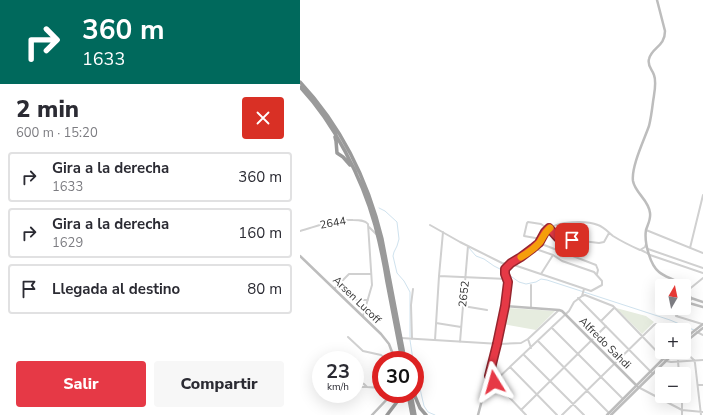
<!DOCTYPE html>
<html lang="es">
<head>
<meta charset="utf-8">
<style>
	:root { --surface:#fff; --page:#f7f7f7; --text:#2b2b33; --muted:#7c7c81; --line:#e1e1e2; --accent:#e63946 }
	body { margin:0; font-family:"Nunito Sans",sans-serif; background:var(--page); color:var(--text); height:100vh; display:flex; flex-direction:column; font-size:15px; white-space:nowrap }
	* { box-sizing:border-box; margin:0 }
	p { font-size:13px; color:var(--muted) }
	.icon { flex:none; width:22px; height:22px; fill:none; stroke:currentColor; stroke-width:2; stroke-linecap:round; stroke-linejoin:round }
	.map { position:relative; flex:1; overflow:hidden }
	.panel { display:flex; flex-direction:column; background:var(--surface); width:300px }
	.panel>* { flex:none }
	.top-card { background:#00695c; color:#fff; overflow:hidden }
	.needle { width:26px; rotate:9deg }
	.fabs { position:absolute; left:355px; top:279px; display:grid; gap:8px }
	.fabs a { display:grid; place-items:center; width:36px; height:36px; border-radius:4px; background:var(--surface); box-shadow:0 4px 16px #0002; font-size:20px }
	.speed { position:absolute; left:12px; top:351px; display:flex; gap:8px; font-size:20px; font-weight:700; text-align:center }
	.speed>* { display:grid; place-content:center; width:52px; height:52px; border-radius:50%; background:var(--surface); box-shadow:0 4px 16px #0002; line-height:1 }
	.speed small { font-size:10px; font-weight:400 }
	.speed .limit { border:6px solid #d22; background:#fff; color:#111 }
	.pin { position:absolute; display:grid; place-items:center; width:34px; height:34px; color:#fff; margin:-17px; border-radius:8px; box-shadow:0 2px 6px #0006 }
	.me { position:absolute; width:44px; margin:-22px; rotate:352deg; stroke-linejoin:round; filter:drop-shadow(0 0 3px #0008) }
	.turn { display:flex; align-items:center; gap:14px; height:84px; padding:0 16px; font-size:18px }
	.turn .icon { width:52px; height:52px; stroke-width:2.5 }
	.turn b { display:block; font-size:28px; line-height:34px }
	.round { display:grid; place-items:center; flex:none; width:42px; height:42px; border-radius:4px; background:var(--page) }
	.headline { display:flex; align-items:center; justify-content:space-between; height:68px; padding:0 16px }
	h1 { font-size:24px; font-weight:800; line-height:30px }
	.button { display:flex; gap:8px; margin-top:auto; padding:8px 16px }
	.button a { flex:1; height:46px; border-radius:4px; background:var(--accent); color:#fff; font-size:16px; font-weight:800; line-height:46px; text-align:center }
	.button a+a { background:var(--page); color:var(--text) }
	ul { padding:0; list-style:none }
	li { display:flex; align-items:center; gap:12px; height:50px; margin:0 8px 6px; padding:0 8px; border:2px solid var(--line); border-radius:4px }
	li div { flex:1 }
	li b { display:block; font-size:15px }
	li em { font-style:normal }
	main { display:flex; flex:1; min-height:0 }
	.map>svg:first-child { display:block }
</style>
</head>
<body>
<main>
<section class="panel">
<div class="top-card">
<div class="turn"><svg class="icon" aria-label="right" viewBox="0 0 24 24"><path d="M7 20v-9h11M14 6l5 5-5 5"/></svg><div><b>360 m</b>1633</div></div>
</div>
<div class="headline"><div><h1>2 min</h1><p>600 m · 15:20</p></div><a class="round" style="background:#d93025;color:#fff"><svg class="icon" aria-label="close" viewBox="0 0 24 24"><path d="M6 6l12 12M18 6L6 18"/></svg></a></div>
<ul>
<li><svg class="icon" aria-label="right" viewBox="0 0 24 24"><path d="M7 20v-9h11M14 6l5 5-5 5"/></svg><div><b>Gira a la derecha</b><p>1633</p></div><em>360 m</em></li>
<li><svg class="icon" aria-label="right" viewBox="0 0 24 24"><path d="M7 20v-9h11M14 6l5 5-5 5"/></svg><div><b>Gira a la derecha</b><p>1629</p></div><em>160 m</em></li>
<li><svg class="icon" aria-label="arrive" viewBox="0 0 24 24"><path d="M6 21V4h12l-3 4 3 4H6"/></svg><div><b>Llegada al destino</b></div><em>80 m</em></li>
</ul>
<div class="button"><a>Salir</a><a>Compartir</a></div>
</section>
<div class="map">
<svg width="403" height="415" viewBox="0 0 403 415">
	<rect width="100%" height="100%" fill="#fff"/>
	<path fill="#e6ecdf" d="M207,308L255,311L236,330L203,324Z
		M316,308L346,316L354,322L342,334Z"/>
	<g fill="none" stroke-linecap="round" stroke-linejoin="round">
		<path stroke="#cfe2ee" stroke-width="1" d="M79,208L85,211L97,222L99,239L97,246L94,252L93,256L97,273L104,281L110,292V337
			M169,248L176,256L184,259L194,266L202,270L219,282L226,284L236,282L241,279L247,280L370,320L394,330
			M110,340L113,360
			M115,367L124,406L128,412L135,415"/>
		<path stroke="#d0d0d0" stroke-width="2" d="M130,225L160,242L202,263L217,266L291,291L302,285V281L294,272L262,261L253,255L233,248
			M69,227L76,234
			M249,228L276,257
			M346,230L403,253
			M0,231C18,226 34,219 53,220C59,220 65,220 68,224L72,285L63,316
			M258,238L299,243L304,242L309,233
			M241,239L224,236L227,223L228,222L241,224L248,229
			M239,243L296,265L298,270L297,274
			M390,248L403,195
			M348,249L403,268
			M341,250L345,252L350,255L403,273
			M241,274L253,255
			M139,276L207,279
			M38,284L56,300H68
			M34,289L49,274H71
			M387,291L403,278
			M282,296L285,295L313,306L366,361L371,362L403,360
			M278,298L353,374
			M163,306L187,310
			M205,306C206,299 209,289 207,282C207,277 203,273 206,267C210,261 227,254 234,248C240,243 242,234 248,229C259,221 286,220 298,225C304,227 308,232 313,236C321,241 331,246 340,250L345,247L346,244
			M231,307V285
			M384,307L389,303
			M383,308L376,316L402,324
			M301,321L314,308
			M136,323L161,327
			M252,328L323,399
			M397,332L403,335
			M48,337L63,351L81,355L86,359L90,360
			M101,338L200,344L221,343L228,339L259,310
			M112,339L111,305L113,289
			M228,339L231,348
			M135,340L139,276L143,232
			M238,341L309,413
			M160,342L168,246
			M384,351L394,360L395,363L401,415
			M224,355L284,415
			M378,361L379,374
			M210,367L257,415
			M189,376L226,415
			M55,380L64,384L67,387
			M194,382L269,311L274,302L282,296L284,289
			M398,385H403
			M55,387H67L81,388
			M338,387L382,410L403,412
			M221,410L306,326
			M262,415L354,325L356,324L363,330
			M382,415V396"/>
		<path stroke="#bdbdbd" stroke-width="2.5" d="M357,0L365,31C365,47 352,47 349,59C347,66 352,69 354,75C357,83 354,94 353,102C352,110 351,118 349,126C344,140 331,167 333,181C335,193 349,200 350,213C351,219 348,224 346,230C344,242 350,265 359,272C366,278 376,279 383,286
			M0,256L81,334L89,344L95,360
			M384,288L387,291L391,298
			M391,298L389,303L403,307
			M391,298L403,302
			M384,339L403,324
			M384,343L403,328
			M72,415L92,394
			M178,415L197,344L205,306L259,310L262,311L337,386
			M307,415L370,352
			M311,415L375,352"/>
		<path stroke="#9a9a9a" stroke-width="3.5" d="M0,82C41,126 68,181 82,239L105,360
			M0,87C34,123 62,178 75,225C80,244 84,263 87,282C92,308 97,334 102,360
			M35,137L36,141L37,153L43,157L50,165
			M108,394L112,415
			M111,394L115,415
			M114,394L120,408L126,415
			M87,415L103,394"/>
	</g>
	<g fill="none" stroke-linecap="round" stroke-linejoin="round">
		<g stroke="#96252e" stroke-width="10">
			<path id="route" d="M194,382L189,376L197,344L205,306L208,282L205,274V269L211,263L221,257L233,248L239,243L245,232L249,228L258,238L272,240"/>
		</g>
		<use href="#route" stroke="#e63946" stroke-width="7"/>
		<path stroke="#f59e0b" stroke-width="7" d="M221,257C228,253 235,248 240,242C243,237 245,232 250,228"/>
	</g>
	<g text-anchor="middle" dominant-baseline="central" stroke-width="4" stroke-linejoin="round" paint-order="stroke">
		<g font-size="11" fill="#333" stroke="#fff">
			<text transform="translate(33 223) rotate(-10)">2644</text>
			<text transform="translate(164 294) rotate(-84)">2652</text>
			<text transform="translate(57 300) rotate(44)">Arsen Lucoff</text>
			<text transform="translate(305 343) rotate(45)">Alfredo Sahdi</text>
		</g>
	</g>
</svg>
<div class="fabs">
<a><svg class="needle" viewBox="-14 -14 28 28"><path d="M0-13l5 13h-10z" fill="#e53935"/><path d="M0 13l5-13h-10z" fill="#7c7c81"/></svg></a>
<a>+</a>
<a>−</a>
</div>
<div class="speed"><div>23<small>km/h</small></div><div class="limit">30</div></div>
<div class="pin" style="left:272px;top:240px;background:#d93025"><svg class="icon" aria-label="arrive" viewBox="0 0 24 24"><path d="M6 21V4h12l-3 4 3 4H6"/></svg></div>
<svg class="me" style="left:194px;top:382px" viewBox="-20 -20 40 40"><path d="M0-17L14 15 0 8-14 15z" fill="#e63946" stroke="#fff" stroke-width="4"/></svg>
</div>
</main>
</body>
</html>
